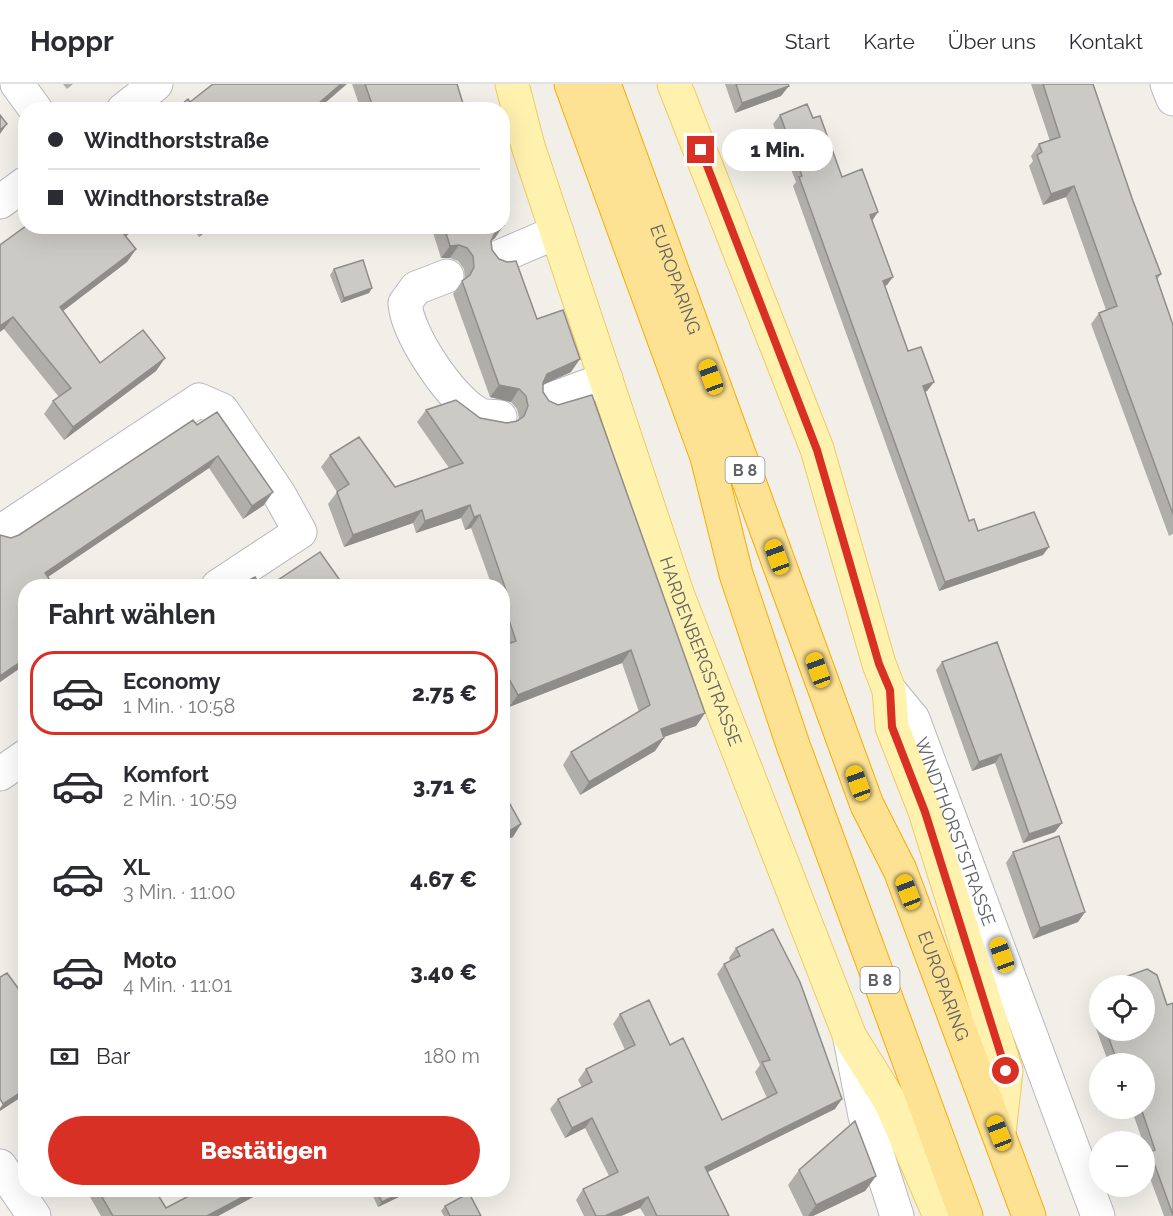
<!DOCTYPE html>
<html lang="de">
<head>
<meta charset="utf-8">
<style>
  body { margin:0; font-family:Raleway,sans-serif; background:#f7f7f7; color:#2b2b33; height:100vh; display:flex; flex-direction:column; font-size:22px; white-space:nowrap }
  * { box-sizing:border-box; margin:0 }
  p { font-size:20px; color:#7c7c81 }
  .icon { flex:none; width:33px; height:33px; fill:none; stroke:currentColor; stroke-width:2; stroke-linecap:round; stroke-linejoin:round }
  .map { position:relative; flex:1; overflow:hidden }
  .drawer { position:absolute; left:18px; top:495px; width:492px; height:618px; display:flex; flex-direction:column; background:#fff; border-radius:24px; box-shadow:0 6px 24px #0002 }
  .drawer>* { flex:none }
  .banner { position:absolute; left:18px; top:18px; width:492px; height:132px; border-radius:24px; box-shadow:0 6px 24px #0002; display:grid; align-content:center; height:132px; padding:0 30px; background:#fff }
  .fabs { position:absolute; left:1089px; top:891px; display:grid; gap:12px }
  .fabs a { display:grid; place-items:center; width:66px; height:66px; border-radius:50%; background:#fff; box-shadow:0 6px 24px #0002; font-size:30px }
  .end { position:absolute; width:27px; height:27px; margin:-14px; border:8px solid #d93025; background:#fff; box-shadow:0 0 0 3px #fff }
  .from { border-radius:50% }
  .bubble { position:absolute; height:42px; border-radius:21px; background:#fff; box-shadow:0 6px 24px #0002; font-size:20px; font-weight:800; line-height:42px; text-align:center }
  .car { position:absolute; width:18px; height:36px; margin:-18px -9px; border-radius:8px; box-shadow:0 0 4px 2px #0007; background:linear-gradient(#f5c518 24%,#345 0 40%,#f5c518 0 76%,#345 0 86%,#f5c518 0) }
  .banner b { display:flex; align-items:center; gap:21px; height:57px; font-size:22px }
  .banner b+b { border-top:2px solid #e1e1e2 }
  .banner i { width:15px; height:15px; background:#2b2b33 }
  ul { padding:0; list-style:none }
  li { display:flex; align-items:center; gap:18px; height:84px; margin:0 12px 9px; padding:0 18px; border:3px solid transparent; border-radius:24px }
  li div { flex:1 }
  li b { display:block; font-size:22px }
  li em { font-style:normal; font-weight:800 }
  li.current { border-color:#d93025 }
  li>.icon { width:54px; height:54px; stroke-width:1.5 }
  h2 { padding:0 30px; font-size:27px; line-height:72px }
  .pay { display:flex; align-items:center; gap:15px; height:66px; padding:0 30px; font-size:22px }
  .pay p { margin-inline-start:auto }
  .action { display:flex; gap:12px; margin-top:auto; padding:12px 30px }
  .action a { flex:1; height:69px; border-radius:36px; background:#d93025; color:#fff; font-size:24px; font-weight:800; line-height:69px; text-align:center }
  header { display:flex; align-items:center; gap:36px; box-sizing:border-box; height:84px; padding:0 30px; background:#fff; border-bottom:2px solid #e1e1e2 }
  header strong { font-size:28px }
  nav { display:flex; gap:33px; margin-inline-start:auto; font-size:21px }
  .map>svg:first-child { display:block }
</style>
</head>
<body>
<header>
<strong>Hoppr</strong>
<nav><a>Start</a><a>Karte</a><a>Über uns</a><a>Kontakt</a></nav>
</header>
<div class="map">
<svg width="1173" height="1132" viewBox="0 0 1173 1132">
  <rect width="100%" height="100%" fill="#f1efe8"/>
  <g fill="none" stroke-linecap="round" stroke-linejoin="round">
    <defs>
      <g id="minor">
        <path d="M17,0L36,26"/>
        <path d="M1167,0L1173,15"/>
        <path d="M123,26L156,0"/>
        <path d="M0,118L26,99"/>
        <path d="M501,172L557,148"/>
        <path d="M447,192L416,204L405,219C407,250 450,314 477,329C483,333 493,332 500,333"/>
        <path d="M552,315L606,295"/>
        <path d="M0,448L199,316L222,326L279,410L300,448L218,502"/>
        <path id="s1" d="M889,606L913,635L1098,1132"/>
        <path d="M0,690L26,672"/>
        <path d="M850,955L865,1032L897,1132"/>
        <path d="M0,1082L34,1132"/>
      </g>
      <g id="major">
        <path id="s2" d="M512,0L528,62L678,512L850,953L891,1019L936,1123L945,1132"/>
        <path d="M674,0L817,365L879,580L889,606L892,643L925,727L1006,987L999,1049"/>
      </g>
      <g id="highway">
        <path d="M571,0L707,373L736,490L793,661L966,1132"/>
        <path id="s3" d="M604,0L867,721L900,786L1029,1132"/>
      </g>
    </defs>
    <use href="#minor" stroke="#b5b8bc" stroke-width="35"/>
    <use href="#major" stroke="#f2c960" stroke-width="35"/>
    <use href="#highway" stroke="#f9ab00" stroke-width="35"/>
    <use href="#minor" stroke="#fff" stroke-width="33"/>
    <use href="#major" stroke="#fff2af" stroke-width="33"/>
    <use href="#highway" stroke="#fde293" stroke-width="33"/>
  </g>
  <path fill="#afaea9" d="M63,0H73L67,5Z
    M352,0H457L465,26H361Z
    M725,0H788L781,12L735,29Z
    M1031,0H1093L1133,117L1161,190L1157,196L1173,241V450L1169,452L1091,240L1099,229L1106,226L1066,113L1043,121L1029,82L1033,77L1031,72L1039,60L1050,57Z
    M780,31L813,34L842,93L872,137L887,201L885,202L908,267L934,298L927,307L925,308L969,437L978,447L1043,471L939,507L793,102L796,98L773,40Z
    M191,142H213L199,153Z
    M401,142H420L403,148Z
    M431,142H502L495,154L491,157L492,166L571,288L543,301V308L705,629L696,642L664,653L655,667L580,711L563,681L571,668L639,628L622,579L509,623L502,611V562H504L502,556V502H492L471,444L465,446L461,434L416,449L413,439L344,463L328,420L337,408L321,383L330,371L395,403L449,384L417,338L426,326L507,339L517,337L519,334L517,325L511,318L490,313L453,210L462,197L465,195L464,185L458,177L450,174H441Z
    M126,152L136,165L127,178L63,227L100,279L165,274L156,287L64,356L44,330L53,317L59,313L4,245L0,161Z
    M334,185L372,204L369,209L341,219L330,191Z
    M197,341L264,421L243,435L209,384L48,493L26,580L0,598V451L11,454L19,451Z
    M942,578L1055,748L1023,759L995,679L972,687L936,586Z
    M1013,768L1085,828L1078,838L1033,855L1006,779Z
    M736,864L835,1025L707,1088L729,1132H645L640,1124L621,1132H584L576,1116L583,1105L609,1092L585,1044L565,1054L550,1025L558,1015L582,1003L578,996L586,985L625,966L613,940L620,930L670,961L722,1036L767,1014L755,988L760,981L717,890L724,880L730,877L729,874Z
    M1147,885L1173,1132H1164L1144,1078V1076L1148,1071L1144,1062V1058H1143L1131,1024H1144V980H1109L1091,931L1098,922H1100V946H1144V902H1103Z
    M1100,906V916L1097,910Z
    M799,1086L876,1092L865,1107L813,1132H803L788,1101Z
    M86,1106H155L166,1124L255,1112L218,1132H101Z
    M370,1106H407L403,1111L378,1123Z
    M445,1122L481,1132H444L441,1127Z"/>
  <path fill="#8f8d8a" d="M341,0H347L317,26H311Z
    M789,2L781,12L735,29L742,19Z
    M7,40L0,50V46Z
    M1074,102L1066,113L1043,121L1051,110Z
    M878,128L872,137L870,131Z
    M504,141L495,154L486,161L495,149Z
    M132,142H139L115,161L123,149Z
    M207,142H213L199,153Z
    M407,142H420L403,148Z
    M459,161L450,174H441L450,162Z
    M136,165L127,178L51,236L60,223Z
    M893,193L887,201L877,205L883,197Z
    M372,204L369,209L341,219L344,214Z
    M13,233L4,245L0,248V242Z
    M165,274L156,287L64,356L73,343Z
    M580,275L571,288L538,303L547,290Z
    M934,298L927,307L917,311L923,302Z
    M499,301L519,305L511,318L490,313Z
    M218,372L209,384L36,501L45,489Z
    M273,408L264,421L243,435L252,422Z
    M470,421L461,434L416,449L425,437Z
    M422,426L413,439L344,463L353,451Z
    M480,431L471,444L465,446L474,433Z
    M1049,463L1043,471L939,507L945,498Z
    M631,566L622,579L509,623L518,611Z
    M26,574V580L0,598V592Z
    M508,593L502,601V596Z
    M705,629L696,642L652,657L661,645Z
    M664,654L655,667L580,711L589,698Z
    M1001,670L995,679L972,687L979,678Z
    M1062,739L1055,748L1023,759L1029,750Z
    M521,740L513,753L502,758V751Z
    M1085,828L1078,838L1033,855L1040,844Z
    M26,1005V1010L0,1027V1024L3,1020Z
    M842,1015L835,1025L698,1093L705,1083Z
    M592,1034L585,1044L565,1054L572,1044Z
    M876,1092L865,1107L813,1132H808L816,1121Z
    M256,1106H260L255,1112L218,1132H207Z
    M407,1106L403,1111L378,1123L382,1118Z
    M648,1113L640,1124L621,1132H605Z"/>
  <path fill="#cccac5" stroke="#8f8d8a" stroke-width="1.5" d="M213,0H341L311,26H175L188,15L190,18Z
    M365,0H457L465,26H374Z
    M736,0H788L789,2L742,19Z
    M1043,0H1093L1133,117L1161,190L1156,192L1173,241V430L1099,229L1117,222L1074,102L1051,110L1037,71L1042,68L1039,60L1060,53Z
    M807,20L813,34L820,32L842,93L862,85L878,128L870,131L893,193L883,197L908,267L921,263L934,298L923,302L969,437L974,435L978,447L1034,428L1049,463L945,498L799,93L802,92L780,31Z
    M0,31L7,40L0,46Z
    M502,137L504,141L495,149L491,157L492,166L499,175L507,178L516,177L537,235L563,226L580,275L547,290L543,299V308L549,317L558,321L592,311L705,629L661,645L664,654L589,698L571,668L650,621L631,566L518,611L508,593L502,596V562L516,557L502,515L508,512L480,431L474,433L470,421L425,437L422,426L353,451L337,408L349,400L330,371L359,353L395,403L463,379L426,326L456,316L480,334L507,339L517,337L524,332L528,322L526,312L519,305L499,301L462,197L470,191L474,183L473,172L467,164L459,161L450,162L444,142H502Z
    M26,142H132L123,149L136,165L60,223L100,279L143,246L165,274L73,343L53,317L71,304L13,233L0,242V161Z
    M363,176L372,204L344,214L334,185Z
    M217,328L273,408L252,422L218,372L45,489L54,502H26V574L0,592V451L11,454L19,451L193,336L197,341Z
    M320,468L344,502H269Z
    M255,493L261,502H238Z
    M997,558L1062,739L1029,750L1001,670L979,678L942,578Z
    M505,711L521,740L502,751V712Z
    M1059,752L1085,828L1040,844L1013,768Z
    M773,845L800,898L842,1015L705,1083L729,1132H657L648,1113L605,1132H596L583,1105L618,1088L592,1034L572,1044L558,1015L592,998L586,985L635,961L620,930L649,916L670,961L683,954L722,1036L777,1009L762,978L770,976L724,880L740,872L736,864Z
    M1147,885L1157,891L1167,921L1173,919V1131L1150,1068L1155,1066L1141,1024H1144V980H1118L1106,946H1144V902H1104L1103,901Z
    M7,889L26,915V1005L3,1020L0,1015V893Z
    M855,1037L876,1092L816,1121L799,1086Z
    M98,1106H155L166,1124L200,1106H256L207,1132H113Z
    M376,1106H407L382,1118Z
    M469,1109L481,1132H450L445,1122Z"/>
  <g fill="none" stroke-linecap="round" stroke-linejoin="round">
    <path stroke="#d93025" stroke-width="8" d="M701,66L817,366L879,580L890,606L892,643L925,728L1006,987"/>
  </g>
  <g text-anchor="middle" stroke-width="5" stroke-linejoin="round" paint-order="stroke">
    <g fill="#fff" stroke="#8f9295" stroke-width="1.5">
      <rect x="725.5" y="373" width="39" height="26" rx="4.5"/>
      <rect x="860.5" y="883" width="39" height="26" rx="4.5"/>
    </g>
    <g font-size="16" font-weight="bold" fill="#5f6368">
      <text x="745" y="392">B 8</text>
      <text x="880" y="902">B 8</text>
    </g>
    <g font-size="18" fill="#5f6368" stroke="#fff">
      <text dy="6" stroke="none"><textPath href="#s3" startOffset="208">EUROPARING</textPath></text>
      <text dy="6" stroke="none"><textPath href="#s2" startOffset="598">HARDENBERGSTRASSE</textPath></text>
      <text dy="6" stroke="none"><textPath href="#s1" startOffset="158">WINDTHORSTSTRASSE</textPath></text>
      <text dy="6" stroke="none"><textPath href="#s3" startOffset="964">EUROPARING</textPath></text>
    </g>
  </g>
</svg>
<div class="fabs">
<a><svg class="icon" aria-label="locate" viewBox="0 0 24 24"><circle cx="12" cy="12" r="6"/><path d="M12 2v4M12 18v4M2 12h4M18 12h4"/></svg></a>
<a>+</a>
<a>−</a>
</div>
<i class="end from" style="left:1006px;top:987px"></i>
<i class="end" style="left:701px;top:66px"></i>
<div class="bubble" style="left:722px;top:45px;width:111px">1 Min.</div>
<i class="car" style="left:711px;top:293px;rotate:340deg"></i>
<i class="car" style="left:777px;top:473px;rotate:340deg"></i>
<i class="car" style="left:818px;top:586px;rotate:340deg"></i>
<i class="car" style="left:858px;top:699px;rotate:340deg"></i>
<i class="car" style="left:908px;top:808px;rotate:339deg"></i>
<i class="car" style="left:1002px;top:871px;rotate:340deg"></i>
<i class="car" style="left:999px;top:1049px;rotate:339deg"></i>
<div class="banner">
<b><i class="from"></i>Windthorststraße</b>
<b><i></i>Windthorststraße</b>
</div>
<section class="drawer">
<h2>Fahrt wählen</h2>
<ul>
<li class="current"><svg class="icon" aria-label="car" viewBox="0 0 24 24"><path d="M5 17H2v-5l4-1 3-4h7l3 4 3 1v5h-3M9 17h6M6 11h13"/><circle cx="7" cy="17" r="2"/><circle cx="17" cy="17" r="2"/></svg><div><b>Economy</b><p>1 Min. · 10:58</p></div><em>2.75 €</em></li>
<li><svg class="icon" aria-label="car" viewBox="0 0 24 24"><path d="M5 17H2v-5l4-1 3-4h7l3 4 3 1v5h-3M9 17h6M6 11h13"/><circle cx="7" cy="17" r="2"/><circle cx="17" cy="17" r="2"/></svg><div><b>Komfort</b><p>2 Min. · 10:59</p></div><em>3.71 €</em></li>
<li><svg class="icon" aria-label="car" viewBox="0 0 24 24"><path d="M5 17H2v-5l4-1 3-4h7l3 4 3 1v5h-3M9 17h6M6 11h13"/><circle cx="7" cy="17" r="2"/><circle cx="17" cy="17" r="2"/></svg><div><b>XL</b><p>3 Min. · 11:00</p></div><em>4.67 €</em></li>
<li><svg class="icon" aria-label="car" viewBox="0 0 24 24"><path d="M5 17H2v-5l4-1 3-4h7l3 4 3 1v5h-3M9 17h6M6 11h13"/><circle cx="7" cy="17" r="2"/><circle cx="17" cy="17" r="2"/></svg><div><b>Moto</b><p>4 Min. · 11:01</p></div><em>3.40 €</em></li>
</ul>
<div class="pay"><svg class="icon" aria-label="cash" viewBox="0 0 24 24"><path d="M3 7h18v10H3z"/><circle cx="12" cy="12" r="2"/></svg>Bar<p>180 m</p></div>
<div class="action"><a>Bestätigen</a></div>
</section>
</div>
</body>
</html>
